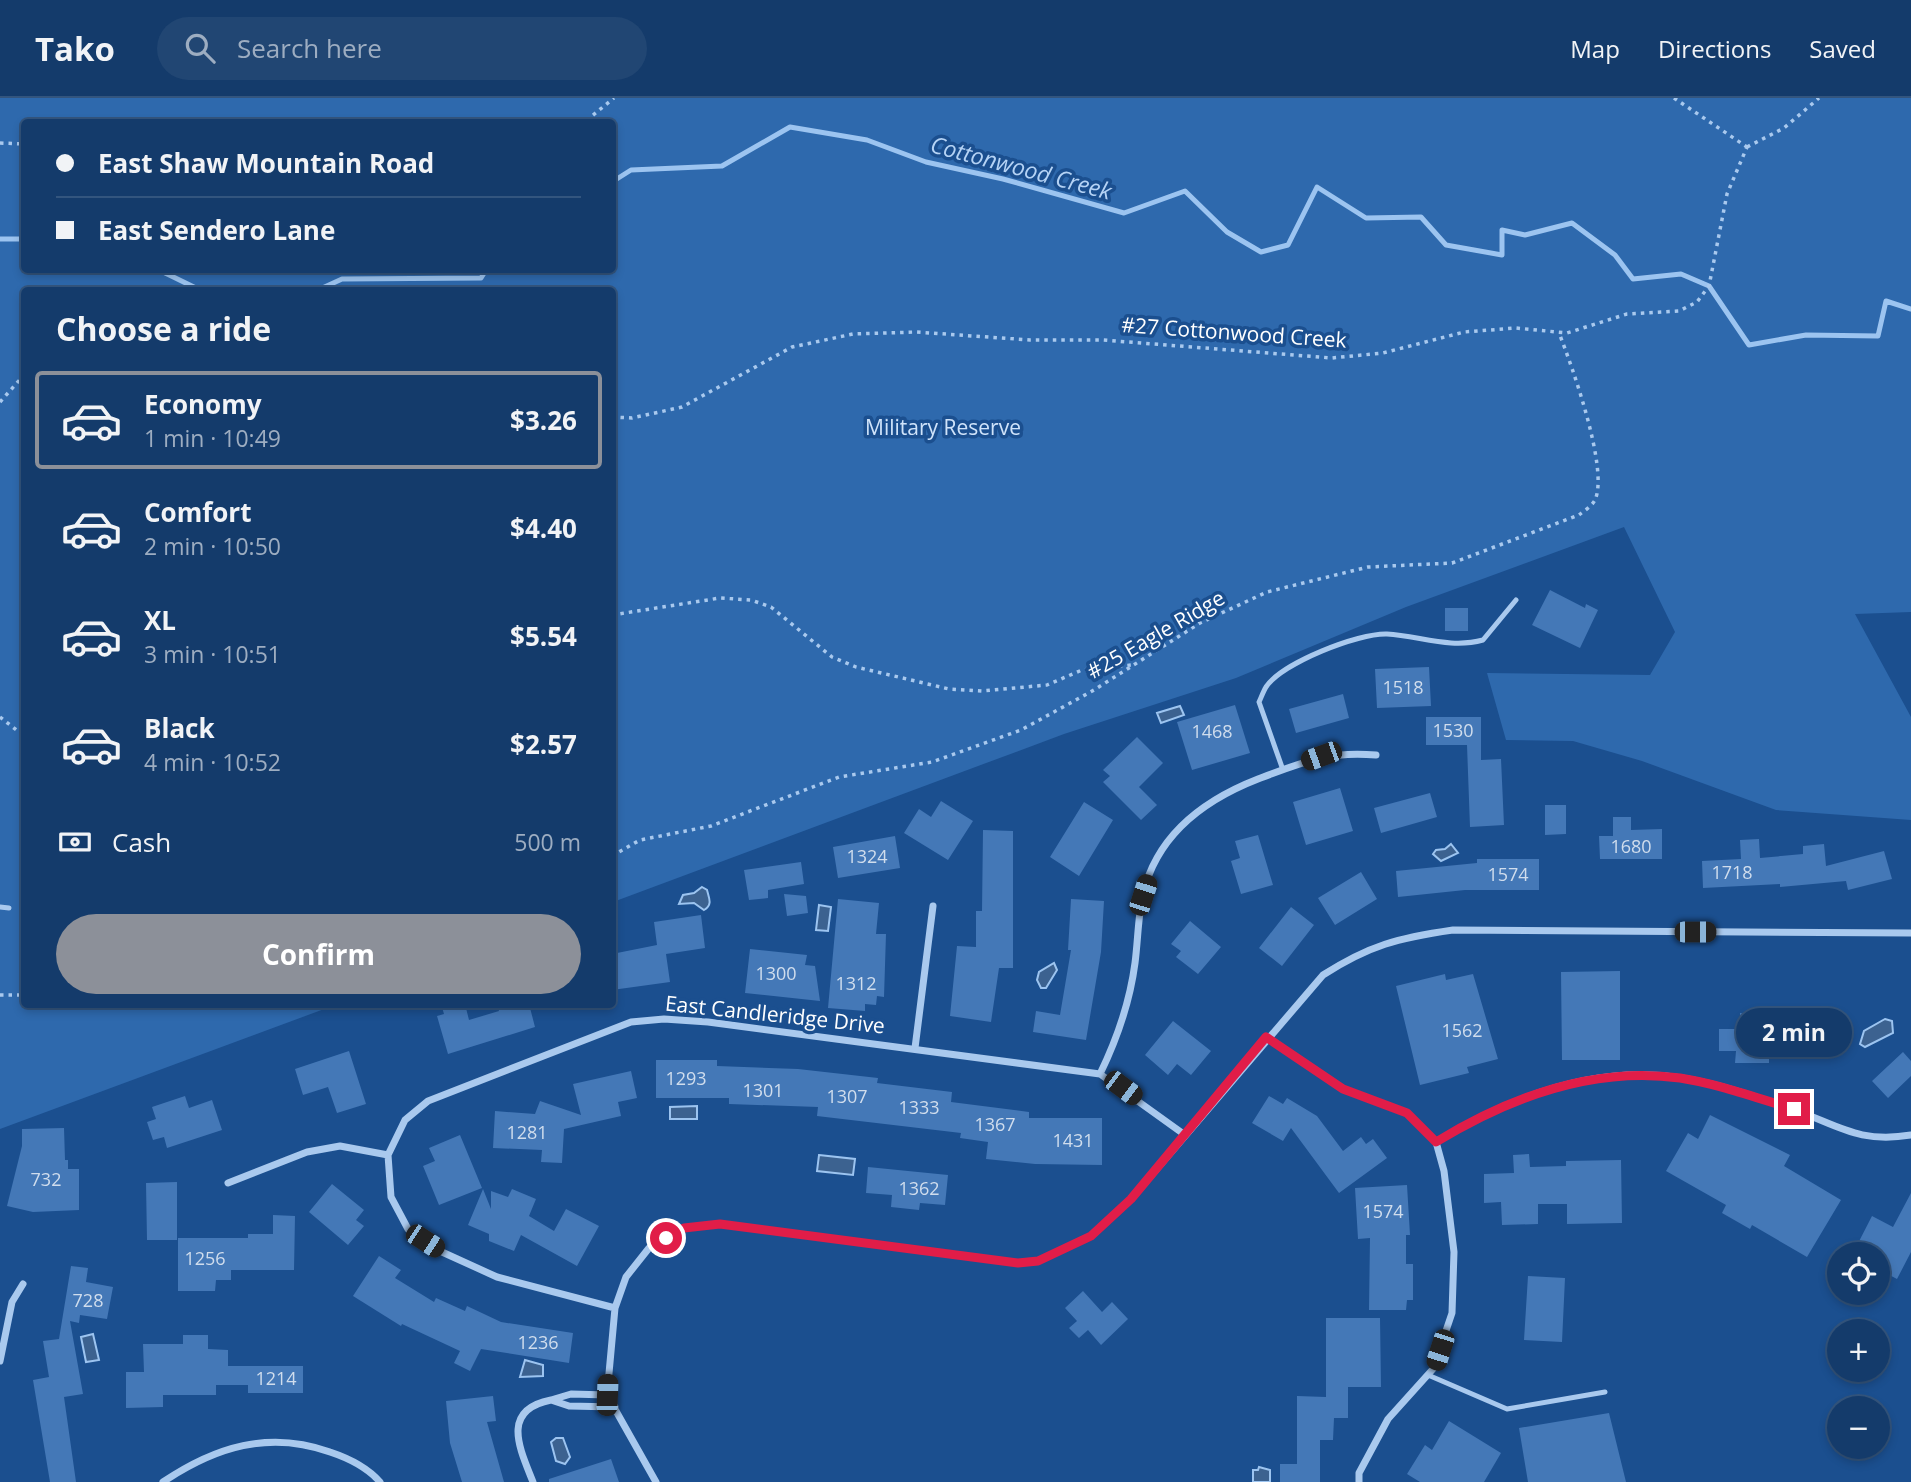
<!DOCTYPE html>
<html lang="en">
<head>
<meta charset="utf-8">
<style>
  body { margin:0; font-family:"Open Sans",sans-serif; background:#214673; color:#f1f3f6; height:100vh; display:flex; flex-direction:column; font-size:26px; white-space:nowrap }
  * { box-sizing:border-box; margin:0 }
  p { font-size:23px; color:#9dadc1 }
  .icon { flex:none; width:38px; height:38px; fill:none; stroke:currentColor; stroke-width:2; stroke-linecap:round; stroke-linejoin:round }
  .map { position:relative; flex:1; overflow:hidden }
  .side { position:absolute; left:21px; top:189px; width:595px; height:721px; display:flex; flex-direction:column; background:#143b6b; border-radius:7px; box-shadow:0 4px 10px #0003,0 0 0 2px #33557e }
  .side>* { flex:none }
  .top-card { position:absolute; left:21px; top:21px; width:595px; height:154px; border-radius:7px; box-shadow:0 4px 10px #0003,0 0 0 2px #33557e; display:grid; align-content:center; height:154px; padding:0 35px; background:#143b6b }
  .buttons { position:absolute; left:1827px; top:1144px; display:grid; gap:14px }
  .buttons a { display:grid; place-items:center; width:63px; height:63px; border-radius:50%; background:#143b6b; box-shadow:0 4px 10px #0003,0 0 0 2px #33557e; font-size:35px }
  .end { position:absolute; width:32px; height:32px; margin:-16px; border:9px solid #e11d48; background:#fff; box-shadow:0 0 0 4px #fff }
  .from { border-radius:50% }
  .bubble { position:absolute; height:49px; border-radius:24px; background:#143b6b; box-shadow:0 4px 10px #0003,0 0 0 2px #33557e; font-size:23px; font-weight:700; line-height:49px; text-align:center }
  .car { position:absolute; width:21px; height:42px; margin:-21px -10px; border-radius:9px; box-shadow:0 0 5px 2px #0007; background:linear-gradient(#222 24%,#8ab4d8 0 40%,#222 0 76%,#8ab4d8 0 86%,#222 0) }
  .top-card b { display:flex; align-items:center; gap:24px; height:66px; font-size:26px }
  .top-card b+b { border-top:2px solid #33557e }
  .top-card i { width:18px; height:18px; background:#f1f3f6 }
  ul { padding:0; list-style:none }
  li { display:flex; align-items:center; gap:21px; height:98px; margin:0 14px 10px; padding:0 21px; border:4px solid transparent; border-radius:7px }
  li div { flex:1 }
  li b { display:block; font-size:26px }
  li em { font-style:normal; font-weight:700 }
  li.selected { border-color:#8c9099 }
  li>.icon { width:63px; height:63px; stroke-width:1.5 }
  h2 { padding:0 35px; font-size:32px; line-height:84px }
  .pay { display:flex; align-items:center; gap:18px; height:77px; padding:0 35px; font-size:26px }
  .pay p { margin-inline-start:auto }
  .button { display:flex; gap:14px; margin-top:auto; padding:14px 35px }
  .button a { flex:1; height:80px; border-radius:42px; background:#8c9099; color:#fff; font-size:28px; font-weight:700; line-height:80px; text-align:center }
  header { display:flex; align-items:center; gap:42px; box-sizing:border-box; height:98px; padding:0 35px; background:#143b6b; border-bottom:2px solid #33557e }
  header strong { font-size:33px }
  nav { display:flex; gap:38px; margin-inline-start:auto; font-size:24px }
  .search { width:490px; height:63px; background:#214673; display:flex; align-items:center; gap:18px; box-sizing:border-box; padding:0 24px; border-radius:38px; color:#9dadc1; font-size:26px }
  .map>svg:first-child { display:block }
</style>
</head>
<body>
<header>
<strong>Tako</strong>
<div class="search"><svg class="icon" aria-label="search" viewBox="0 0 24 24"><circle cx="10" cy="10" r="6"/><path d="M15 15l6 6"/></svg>Search here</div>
<nav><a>Map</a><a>Directions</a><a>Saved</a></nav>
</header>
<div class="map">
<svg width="1911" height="1384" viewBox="0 0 1911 1384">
  <rect width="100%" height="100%" fill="#1b4f8f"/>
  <path fill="#2e69ad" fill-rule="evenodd" d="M0,0H1911V514L1855,516L1911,619V722L1776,712L1642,663L1573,643L1506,642L1487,575L1650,577L1675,534L1624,429L1406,509L1236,580L1064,636L613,804L612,192H24V906L335,907L0,1031ZM24,24H612V172H24Z"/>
  <path fill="#3c6290" stroke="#9cc4f0" stroke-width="2" d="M1180,608L1184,617L1161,625L1157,615Z
    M1451,746L1458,755L1441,763L1433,756L1436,752L1445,751Z
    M702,789L707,792C709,800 713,807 704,812L694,805L679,806L683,797L694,795Z
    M819,807L831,809L828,833L816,832Z
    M1054,865L1057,872L1046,890H1041L1037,882L1039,874Z
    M1885,921L1892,923L1893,935L1865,949L1860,946L1864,933Z
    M697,1008V1021H670V1009Z
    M819,1057L855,1061L853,1077L817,1073Z
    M93,1236L99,1262L86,1264L81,1239Z
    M525,1262L543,1267V1278L520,1279Z
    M556,1340H563L570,1359L565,1366L556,1363L551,1344Z
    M1259,1369L1270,1372V1384H1253V1372H1258Z"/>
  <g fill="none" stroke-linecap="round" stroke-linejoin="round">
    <path stroke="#9cc4f0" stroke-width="5" d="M612,84L631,72L722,68L790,29L867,42L926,64L1003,81L1124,115L1185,93L1227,134L1261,154L1288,147L1317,89L1366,120L1421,119L1446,147L1502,157V132L1525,137L1572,125L1615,157L1633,181L1681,176L1709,188L1749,247L1806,237L1878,238L1886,203L1911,211
      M0,141H24
      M159,172L200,192
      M318,192L342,181L481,180L486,172"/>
  </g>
  <path fill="#4478b7" d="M1550,492L1585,510L1586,506L1598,512L1580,550L1532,527Z
    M1445,510H1468V533H1445Z
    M1429,569L1431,608L1377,610L1375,571Z
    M1343,596L1349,620L1296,635L1289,611Z
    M1235,607L1250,655L1192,672L1177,624Z
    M1426,619H1481V662L1501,661L1504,727L1470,729L1467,647H1426Z
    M1137,639L1163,665L1139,689L1157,707L1141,722L1103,684L1110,678L1103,672Z
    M1340,690L1353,733L1306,747L1293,704Z
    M1430,695L1437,719L1381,735L1374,710Z
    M941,703L973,723L948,762L904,735L919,711L931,719Z
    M1084,704L1113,722L1079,778L1050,759Z
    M1545,707H1566V736L1545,737Z
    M1613,719H1631V732L1662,731V761H1600L1599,738H1613Z
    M983,732L1013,733V870H999L991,924L950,918L957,848L976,849V813H982Z
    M1258,737L1273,787L1241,796L1231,763L1240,760L1235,743Z
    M895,738L900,770L838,780L833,749Z
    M1759,741L1760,760L1803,756V748L1824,746L1826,768L1884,753L1892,781L1848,792L1846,783L1780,789V786L1703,790L1702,763L1741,761L1740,742Z
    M1477,761H1539V792H1465L1398,799L1396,773L1477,765Z
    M801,764L804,786L768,792V800L749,802L744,772Z
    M1361,774L1377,801L1335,827L1318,800Z
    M784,796L806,798L808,815L787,818Z
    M838,801L879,805L876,836H886L884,899L877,898L876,907L865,906V913L828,910Z
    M1071,801L1104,803L1101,854L1086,942L1033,934L1036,913L1060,917L1071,852H1068Z
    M1291,809L1314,827L1282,868L1259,850Z
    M701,817L705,850L666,856L670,884L612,892V856L657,847L654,824Z
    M1190,823L1221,849L1198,876L1176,859L1181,853L1171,846Z
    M750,851L807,857L805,867L815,868L820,903L745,895Z
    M1620,873V962H1562L1561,874Z
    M1445,876L1446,882L1473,876L1498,961L1467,969L1469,975L1420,987L1396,888Z
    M441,906H465L469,922L499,913L497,906H529L535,929L448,956L437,918L444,916Z
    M1740,915H1762V931H1769V965H1735L1736,953H1719V931H1740Z
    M1173,923L1211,953L1191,977L1177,966L1168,977L1145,957Z
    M349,953L366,1006L337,1015L328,989L303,997L295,971Z
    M1903,954L1911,963V978L1888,1000L1872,983Z
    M656,962H717V968L798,971L878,980L877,985L952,994L951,1004L1029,1014V1020H1102V1067L1035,1066L986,1061L988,1044L960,1040L961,1035L817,1018L818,1009L729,1006V1000H656Z
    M631,973L637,1000L618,1004L621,1018L564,1031L562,1065L541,1064L542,1052L493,1050L495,1013L535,1016L540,1003L581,1017L573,986Z
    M185,998L189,1010L212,1002L222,1032L167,1050L164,1039L153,1042L147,1024L156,1021L152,1009Z
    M1269,998L1283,1006L1287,1000L1317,1018L1343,1053L1361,1039L1366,1046L1373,1041L1387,1060L1339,1095L1291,1030L1283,1043L1252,1025Z
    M1710,1017L1790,1057L1784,1068L1841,1102L1807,1159L1752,1127L1750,1131L1722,1115L1726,1107L1666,1073L1688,1035L1698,1041Z
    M64,1030L65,1062H68V1071H79V1112L33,1114L7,1108L22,1048V1031Z
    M460,1037L482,1090L439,1107L423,1068L435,1063L429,1050Z
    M1529,1056L1530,1069L1566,1068V1063L1621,1062L1622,1125L1567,1126V1106H1538V1126L1502,1127L1501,1104L1484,1105V1076L1514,1075L1513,1057Z
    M868,1069L948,1077L945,1107L920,1105L919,1112L891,1109L892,1097L866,1095Z
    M177,1084V1142H147L146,1085Z
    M332,1086L364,1112L356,1122L364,1128L348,1147L309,1114Z
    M1407,1087L1410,1137H1406V1166H1413V1202H1407L1406,1212H1369L1370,1140L1358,1141L1355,1090Z
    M483,1091L491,1111V1093L508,1099L512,1091L536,1101L529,1118L554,1133L566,1111L599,1128L577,1168L521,1137L514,1153L489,1143V1136L468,1127Z
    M1911,1095V1154L1897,1181L1878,1171V1157H1852L1872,1118L1893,1129Z
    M273,1117L295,1118L294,1172H231V1182H216L215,1193H178V1140H248V1136H273Z
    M379,1158L401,1172L395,1180L434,1204L436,1200L465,1213L467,1208L501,1224L573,1235L569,1265L481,1251L470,1273L454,1265L460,1253L402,1226L401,1228L353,1198Z
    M71,1168L88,1170L86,1184L113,1189L107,1221L80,1217L79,1225L70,1223L83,1296L64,1299L76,1384H50L33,1282L49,1279L43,1243L59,1241Z
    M1528,1178L1565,1180L1562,1244L1524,1242Z
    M1083,1193L1102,1214L1112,1204L1128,1221L1101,1247L1088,1232L1079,1240L1069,1230L1077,1223L1065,1210Z
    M1326,1220H1380L1381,1289H1348V1320H1334L1333,1342H1320V1384H1280V1366H1297V1298L1326,1299Z
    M183,1237H208V1251L228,1252V1268H303V1295H248V1287H216V1297H163V1309L126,1310V1274H144L143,1246H183Z
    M493,1298L496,1323L487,1324L504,1384H462L450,1345L446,1303Z
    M1609,1315L1626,1384H1528L1519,1330Z
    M1449,1323L1501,1355L1484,1384H1420L1407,1376L1425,1347L1432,1352Z
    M611,1361L619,1384H549V1381Z"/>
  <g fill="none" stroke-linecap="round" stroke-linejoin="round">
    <path stroke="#a9c9ee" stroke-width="3.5" stroke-dasharray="3.5 5" stroke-linecap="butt" d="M1674,0L1747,49
      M447,24H478
      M578,24L587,22L614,0
      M0,45L24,46
      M1747,49L1784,30L1819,0
      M0,304L24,277
      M612,319L632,320L682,309L792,249L853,236L916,234L1030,242H1103L1332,260L1383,255L1464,234L1516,230L1567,235L1627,216L1679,213L1697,204L1709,188L1727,96L1747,49
      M612,517L720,500L751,502L771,509L832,559L856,569L949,591L982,593L1047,587L1082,572L1131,567
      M0,619L24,638
      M612,758L640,742L711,728L839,679L932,664L1021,632L1094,592L1200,525L1267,494L1368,469L1452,465L1579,417C1584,413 1592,408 1595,402C1609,371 1572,268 1559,235
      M0,897H24"/>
    <path stroke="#a9c9ee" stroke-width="5" d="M1283,672L1259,604C1261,600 1263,594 1266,589C1282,565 1358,535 1387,536C1420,538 1450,551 1483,542L1516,502
      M0,809L9,810
      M1428,1277L1507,1311L1605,1294"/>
    <path stroke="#a9c9ee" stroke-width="7" d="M1266,939L1343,991L1407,1015L1436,1044L1444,1073L1454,1154L1452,1215L1433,1271L1388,1321L1359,1375V1384
      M915,950L933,808
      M1100,976C1117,941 1130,903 1135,865C1138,842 1138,818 1143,796C1157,737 1204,702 1258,681C1304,664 1326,653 1376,657
      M1436,1044C1508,1000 1595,966 1682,980C1719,986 1754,998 1789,1010C1837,1026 1857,1046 1911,1037
      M228,1085L307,1054L340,1048L388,1057
      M615,1210L497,1179L442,1154L408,1131L391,1099L388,1057L405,1022L428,1003L631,924L664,921L708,924L1100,976L1185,1037
      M0,1263L12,1204L23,1186
      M607,1297L571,1296L551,1302L569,1308L615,1309
      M163,1384C215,1349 269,1332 330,1354C348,1360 367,1369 380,1384
      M533,1384C520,1351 500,1312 551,1302
      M656,1384L607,1297L615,1210L626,1179L649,1150L684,1130L720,1126L1018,1165L1038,1163L1091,1138L1131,1101L1323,877C1370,847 1398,840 1453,832L1911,835"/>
  </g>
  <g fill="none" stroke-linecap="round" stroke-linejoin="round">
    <path stroke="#e11d48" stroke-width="9" d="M666,1140L684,1130L720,1126L1018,1165L1038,1163L1091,1138L1131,1101L1266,939L1343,991L1407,1015L1436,1044C1508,1000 1593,968 1680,980C1719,986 1756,1000 1794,1011"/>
  </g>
  <g text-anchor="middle" stroke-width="7" stroke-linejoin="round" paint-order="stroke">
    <g font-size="18" fill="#d0dded">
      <text x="1403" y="596">1518</text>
      <text x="1453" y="639">1530</text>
      <text x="1212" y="640">1468</text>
      <text x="1631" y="755">1680</text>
      <text x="867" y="765">1324</text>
      <text x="1732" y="781">1718</text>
      <text x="1508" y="783">1574</text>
      <text x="776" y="882">1300</text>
      <text x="856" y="892">1312</text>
      <text x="1462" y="939">1562</text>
      <text x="686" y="987">1293</text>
      <text x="763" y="999">1301</text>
      <text x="847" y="1005">1307</text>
      <text x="919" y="1016">1333</text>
      <text x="995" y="1033">1367</text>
      <text x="527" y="1041">1281</text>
      <text x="1073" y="1049">1431</text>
      <text x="46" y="1088">732</text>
      <text x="919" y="1097">1362</text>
      <text x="1383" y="1120">1574</text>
      <text x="205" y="1167">1256</text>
      <text x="88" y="1209">728</text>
      <text x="538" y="1251">1236</text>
      <text x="276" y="1287">1214</text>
    </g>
    <g font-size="21" fill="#fff" stroke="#1b4f8f">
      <text transform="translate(1234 235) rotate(4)" y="7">#27 Cottonwood Creek</text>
      <text transform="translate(1156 537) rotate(-30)" y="7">#25 Eagle Ridge</text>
      <text transform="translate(775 917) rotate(6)" y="7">East Candleridge Drive</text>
    </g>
    <g font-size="21" fill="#cfe3fa" stroke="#1b4f8f">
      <text x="943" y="337">Military Reserve</text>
    </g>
    <g font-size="23" font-style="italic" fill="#b5d3f5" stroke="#1b4f8f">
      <text transform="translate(1021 70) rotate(15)" y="8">Cottonwood Creek</text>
    </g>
  </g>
</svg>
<div class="buttons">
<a><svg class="icon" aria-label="locate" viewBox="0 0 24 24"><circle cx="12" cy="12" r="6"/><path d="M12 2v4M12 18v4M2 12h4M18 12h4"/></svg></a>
<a>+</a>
<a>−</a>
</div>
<i class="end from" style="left:666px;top:1140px"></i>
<i class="end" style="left:1794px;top:1011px"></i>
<div class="bubble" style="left:1736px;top:910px;width:116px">2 min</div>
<i class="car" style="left:1321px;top:658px;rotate:250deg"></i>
<i class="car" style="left:1143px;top:797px;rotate:18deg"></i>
<i class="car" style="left:1695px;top:834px;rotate:90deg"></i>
<i class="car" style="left:1123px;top:990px;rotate:127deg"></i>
<i class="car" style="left:425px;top:1143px;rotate:123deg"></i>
<i class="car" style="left:1440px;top:1252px;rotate:198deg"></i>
<i class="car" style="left:607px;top:1297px;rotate:2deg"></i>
<div class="top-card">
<b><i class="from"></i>East Shaw Mountain Road</b>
<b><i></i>East Sendero Lane</b>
</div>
<section class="side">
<h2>Choose a ride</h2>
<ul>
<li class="selected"><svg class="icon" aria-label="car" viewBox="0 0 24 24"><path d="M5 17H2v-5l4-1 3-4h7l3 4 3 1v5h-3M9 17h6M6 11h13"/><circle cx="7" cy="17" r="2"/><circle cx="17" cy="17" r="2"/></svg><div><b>Economy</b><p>1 min · 10:49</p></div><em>$3.26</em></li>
<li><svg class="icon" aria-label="car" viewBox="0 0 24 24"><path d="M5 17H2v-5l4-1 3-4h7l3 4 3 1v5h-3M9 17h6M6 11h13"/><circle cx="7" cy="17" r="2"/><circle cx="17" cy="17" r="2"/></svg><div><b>Comfort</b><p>2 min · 10:50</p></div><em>$4.40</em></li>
<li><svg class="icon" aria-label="car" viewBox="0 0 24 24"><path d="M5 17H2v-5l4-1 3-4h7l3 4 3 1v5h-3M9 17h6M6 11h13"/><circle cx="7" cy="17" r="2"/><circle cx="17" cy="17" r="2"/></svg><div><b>XL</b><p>3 min · 10:51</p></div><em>$5.54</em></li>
<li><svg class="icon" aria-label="car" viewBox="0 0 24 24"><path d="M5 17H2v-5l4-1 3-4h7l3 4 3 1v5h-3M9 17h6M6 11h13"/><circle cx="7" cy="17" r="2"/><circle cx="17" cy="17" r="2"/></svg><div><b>Black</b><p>4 min · 10:52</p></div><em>$2.57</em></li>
</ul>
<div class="pay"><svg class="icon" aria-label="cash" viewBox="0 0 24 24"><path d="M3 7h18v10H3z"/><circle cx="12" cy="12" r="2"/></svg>Cash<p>500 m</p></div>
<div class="button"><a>Confirm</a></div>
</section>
</div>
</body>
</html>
